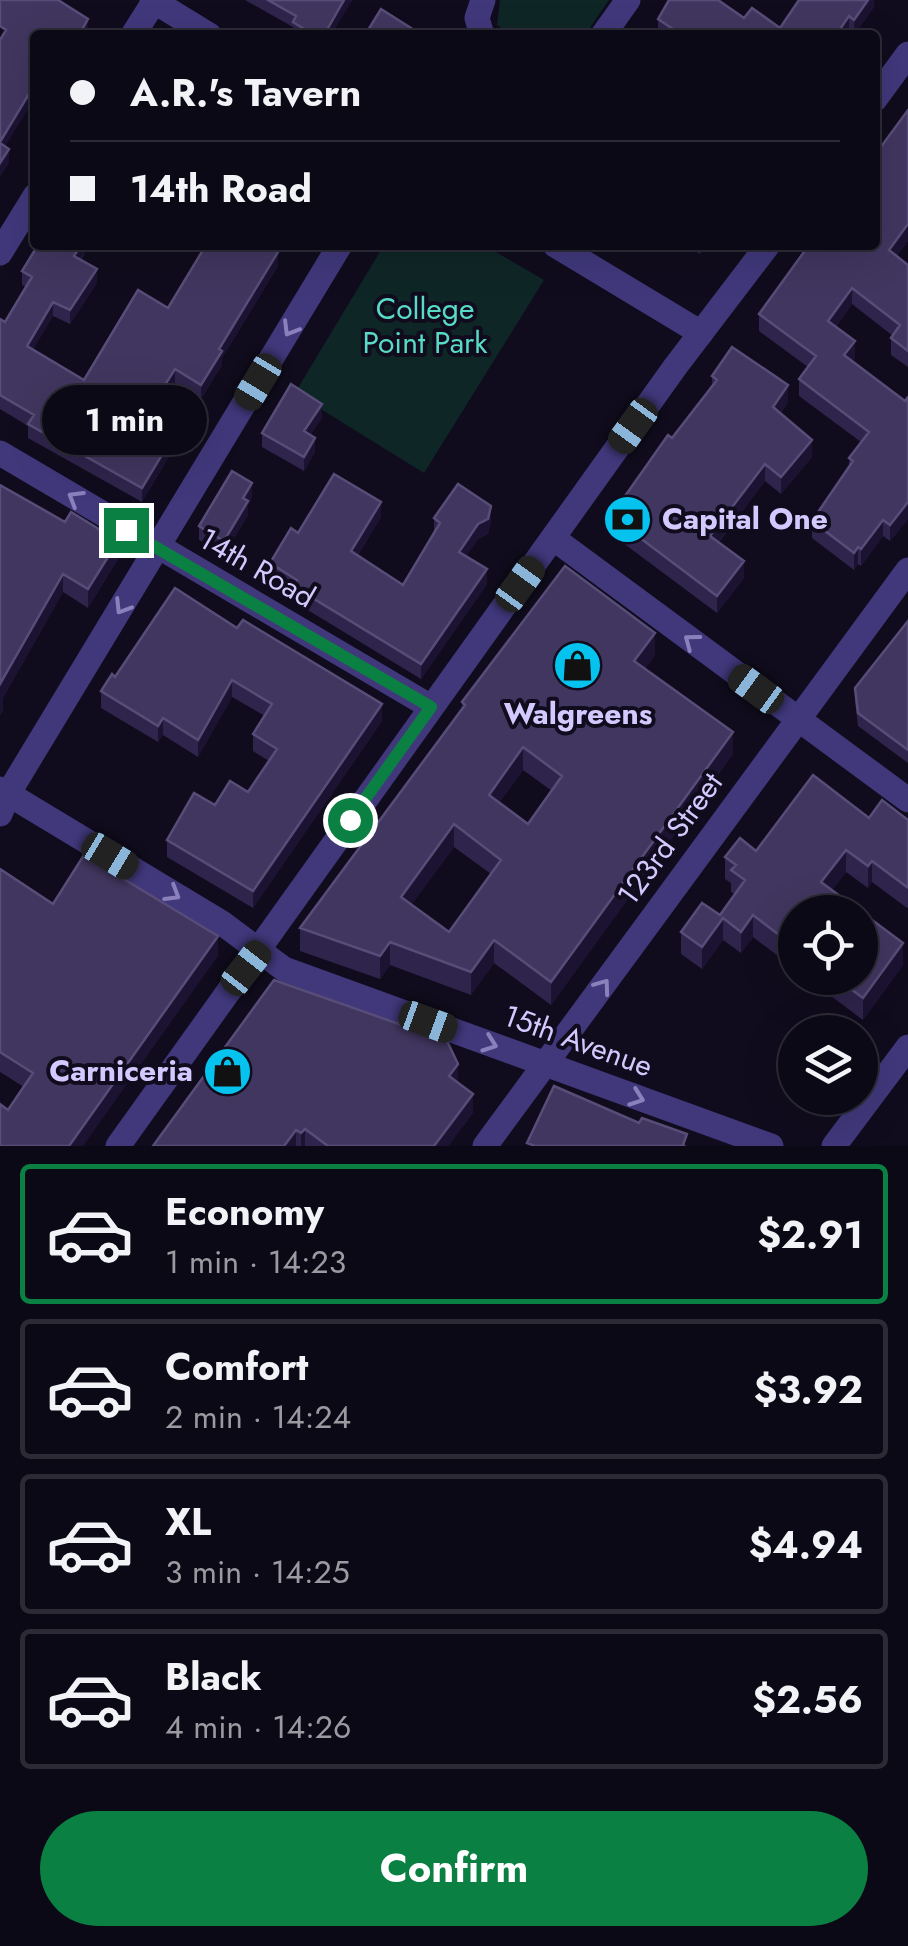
<!DOCTYPE html>
<html lang="en">
<head>
<meta charset="utf-8">
<style>
  body { margin:0; font-family:Jost,sans-serif; background:#1a1723; color:#f1f3f6; height:100vh; display:flex; flex-direction:column; font-size:38px; white-space:nowrap }
  * { box-sizing:border-box; margin:0 }
  p { font-size:32px; color:#9a9aa1 }
  .icon { flex:none; width:55px; height:55px; fill:none; stroke:currentColor; stroke-width:2; stroke-linecap:round; stroke-linejoin:round }
  .map { position:relative; height:1146px; overflow:hidden }
  .side { display:flex; flex-direction:column; background:#0c0916; flex:1 }
  .side>* { flex:none }
  .guide { position:absolute; left:30px; top:30px; width:850px; height:220px; border-radius:10px; box-shadow:0 10px 40px #0002,0 0 0 2px #2c2a35; display:grid; align-content:center; height:220px; padding:0 40px; background:#0c0916 }
  .buttons { position:absolute; left:778px; top:895px; display:grid; gap:20px }
  .buttons a { display:grid; place-items:center; width:100px; height:100px; border-radius:50%; background:#0c0916; box-shadow:0 10px 40px #0002,0 0 0 2px #2c2a35; font-size:50px }
  .end { position:absolute; width:45px; height:45px; margin:-22px; border:12px solid #0b8043; background:#fff; box-shadow:0 0 0 5px #fff }
  .from { border-radius:50% }
  .bubble { position:absolute; height:70px; border-radius:35px; background:#0c0916; box-shadow:0 10px 40px #0002,0 0 0 2px #2c2a35; font-size:32px; font-weight:700; line-height:70px; text-align:center }
  .car { position:absolute; width:30px; height:60px; margin:-30px -15px; border-radius:12px; box-shadow:0 0 8px 2px #0007; background:linear-gradient(#222 24%,#8ab4d8 0 40%,#222 0 76%,#8ab4d8 0 86%,#222 0) }
  .guide b { display:flex; align-items:center; gap:35px; height:95px; font-size:38px }
  .guide b+b { border-top:2px solid #2c2a35 }
  .guide i { width:25px; height:25px; background:#f1f3f6 }
  ul { padding:18px 0 0; list-style:none }
  li { display:flex; align-items:center; gap:30px; height:140px; margin:0 20px 15px; padding:0 20px; border:5px solid #2c2a35; border-radius:10px }
  li div { flex:1 }
  li b { display:block; font-size:38px }
  li em { font-style:normal; font-weight:700 }
  li.on { border-color:#0b8043 }
  li>.icon { width:90px; height:90px; stroke-width:1.5 }
  .action { display:flex; gap:20px; margin-top:auto; padding:20px 40px }
  .action a { flex:1; height:115px; border-radius:60px; background:#0b8043; color:#fff; font-size:40px; font-weight:700; line-height:115px; text-align:center }
  .map>svg:first-child { display:block }
</style>
</head>
<body>
<div class="map">
<svg width="908" height="1146" viewBox="0 0 908 1146">
  <rect width="100%" height="100%" fill="#100c1d"/>
  <path fill="#0f2627" d="M500,0H609L585,35H512L497,25Z
    M384,245H484L544,280L424,473L295,393Z"/>
  <g fill="none" stroke-linecap="round" stroke-linejoin="round">
    <path stroke="#40387b" stroke-width="25" d="M152,0L209,35
      M133,35L155,0
      M482,35L477,18L483,0
      M603,35L628,0
      M555,245L701,333
      M0,253L35,196
      M0,453L431,707
      M0,814L8,794L340,245
      M485,1146L908,570
      M834,1146L908,1047"/>
    <path stroke="#40387b" stroke-width="25" d="M875,99L908,54
      M553,538L908,800
      M0,789L222,923L284,969L771,1146
      M118,1146L675,367L768,245"/>
  </g>
  <path fill="#2f244b" fill-rule="evenodd" d="M245,0H352L331,35H293V27Z
    M874,0V7L854,35L849,32L847,35L658,34V19L744,18L780,28Z
    M908,110V241L896,257L908,265V367L891,355V338L893,336L852,304L836,327L855,358L852,361L905,401L908,397V519L890,541L883,536L861,566L858,564L854,570L812,538V521L849,468V458L861,442L799,396V379L808,367L759,331V314L875,245V155Z
    M89,245L81,260L97,283L70,324L53,316L33,349L84,380L168,308L278,266L222,358V365L201,399L175,383L154,416L177,443L142,502L28,438V426L0,409V319L5,322L26,287L22,285V271Z
    M686,245H706L700,254Z
    M712,376L788,402L781,413L812,457L781,494L765,481L719,542L744,578L717,613L611,534V516L712,387Z
    M322,418L310,435L315,452L304,471L262,447V433Z
    M0,485L118,559L88,608L63,592L3,698V710L0,715Z
    M252,497L248,505V515L224,555L199,540V526Z
    M381,517L358,555L403,585L434,533V518L491,521L488,534L478,539L466,556L487,584L421,679L293,601V592L270,578V563L298,533Z
    M175,588L382,721L253,908L167,857V840L215,805L248,792L269,761L253,751V734L265,716L232,697L198,757L163,735L158,742L101,708V691L115,677Z
    M908,621V763L858,726L855,701V688Z
    M655,655L645,669L733,754L551,1005L494,963L471,995L390,965L380,979L300,951V928L462,710V702ZM523,770L552,791L528,824L499,803ZM454,847L491,874L449,932L411,905Z
    M869,818L908,820V907L907,908L872,882L868,888L846,872L832,890L903,965L863,1020L807,978H860L795,912V969L753,937L741,953L723,940L702,969L681,954V932L720,915L735,894L731,892V883L725,879V857L756,851Z
    M0,869L53,904L218,956L8,1110L24,1087L0,1072Z
    M458,1083L473,1113L448,1146H153Z"/>
  <path fill="#1b1331" d="M344,0H352L331,35H324Z
    M868,0H874V7L854,35V20Z
    M849,16V32L847,35H836Z
    M88,19V32L87,35H79Z
    M35,84V98L0,155V142Z
    M9,149V163L0,177V163Z
    M908,224V241L889,267V250Z
    M81,245H89L74,270V256Z
    M278,252V266L222,358V365L201,399V385L219,349Z
    M97,269V283L70,324V310Z
    M852,288V304L828,338V321Z
    M53,302V316L27,360V346Z
    M855,341V358L844,372V355Z
    M175,369V383L148,426V412Z
    M788,385V402L773,424V407Z
    M322,404V418L304,445V431Z
    M177,430V443L142,502V488Z
    M315,438V452L304,471V457Z
    M812,440V457L781,494V477Z
    M765,464V481L710,553V536Z
    M252,483V497L248,505V515L224,555V541L243,498Z
    M381,502V517L351,566V551Z
    M908,502V519L890,541V525Z
    M491,506V521L488,534L478,539L459,567V552Z
    M883,520V536L861,566V549Z
    M118,541V559L88,608V589Z
    M858,547V564L854,570V553Z
    M744,561V578L717,613V596Z
    M487,569V584L421,679V664Z
    M63,574V592L3,698V710L0,715V684Z
    M655,633V655L634,684V661Z
    M232,680V697L198,757V740Z
    M382,704V721L253,908V891Z
    M163,718V735L158,742V726Z
    M733,732V754L551,1005V982Z
    M523,747V770L489,817V795Z
    M454,824V847L401,919V897Z
    M846,850V872L821,904V882Z
    M872,861V882L868,888V866Z
    M753,915V937L741,953V932Z
    M723,918V940L702,969V947Z
    M218,936V956L83,1146H69Z
    M494,940V963L471,995V972Z
    M390,942V965L380,979V956Z
    M903,943V965L863,1020V998Z
    M458,1064V1083L449,1076Z
    M473,1094V1113L448,1146H434Z
    M305,1129V1146H301V1133Z
    M296,1130V1146H284Z"/>
  <path fill="#41365f" stroke="#584d78" stroke-width="2.5" fill-rule="evenodd" d="M0,0H58L88,19L79,35H35V84L0,142V40L6,30L0,26Z
    M268,0H344L324,35H314L293,22L296,16Z
    M669,0H718L744,18L752,8L780,28L799,0H868L854,20L849,16L836,35H682L658,19Z
    M381,9L422,35H365Z
    M908,110V224L889,250L908,265V351L891,338L900,325L852,288L828,321L855,341L844,355L905,401L908,397V502L890,525L883,520L861,549L858,547L854,553L812,521L853,461L849,458L869,432L799,379L816,356L759,314L809,245H875V171L881,163L875,158V155Z
    M0,143L9,149L0,163Z
    M38,245H81L74,256L97,269L70,310L53,302L27,346L84,380L138,290L168,308L206,245H266L278,252L219,349L222,351L201,385L175,369L148,412L177,430L142,488L28,424L34,415L0,395V319L5,322L32,277L22,271Z
    M732,347L788,385L773,407L812,440L781,477L765,464L710,536L744,561L717,596L611,516L668,435L672,438L717,380L712,376Z
    M291,384L322,404L304,431L315,438L304,457L262,433Z
    M232,471L252,483L243,498L248,501L224,541L199,526Z
    M334,474L381,502L351,551L403,585L440,523L434,518L458,484L491,506L488,519L478,524L459,552L487,569L421,664L293,586L297,580L270,563L291,528L298,533Z
    M0,485L65,522L71,512L118,541L88,589L63,574L0,684Z
    M565,566L655,633L634,661L733,732L551,982L494,940L471,972L390,942L380,956L300,928L465,705L462,702ZM523,747L562,776L528,824L489,795ZM454,824L501,860L449,932L401,897Z
    M175,588L237,628L243,620L382,704L253,891L167,840L194,793L215,805L230,781L248,792L277,749L253,734L272,704L232,680L198,740L163,718L158,726L101,691L112,674L115,677Z
    M908,621V750L858,713L855,688Z
    M813,775L869,818L882,800L908,820V885L907,887L872,861L868,866L846,850L821,882L903,943L863,998L836,978H860V912H795V947L753,915L741,932L723,918L702,947L681,932L702,903L720,915L745,880L731,870L736,865L725,857L740,838L756,851Z
    M84,855L218,936L69,1146H0V1104L8,1110L33,1073L0,1052V869L53,904Z
    M274,980L447,1041L458,1064L449,1076L473,1094L434,1146H328L305,1129L301,1133L296,1130L284,1146H153Z
    M554,1086L639,1123L642,1118L687,1134L683,1145L685,1146H535L527,1143Z"/>
  <defs><path id="oneway-chevron" d="M-2-3.5L2.5 0L-2 3.5" fill="none" stroke-width="1.6" stroke-linecap="round" stroke-linejoin="round" transform="scale(2.5)"/></defs>
  <g stroke="#8a80bc">
    <use href="#oneway-chevron" transform="translate(290 329) rotate(121)"/>
    <use href="#oneway-chevron" transform="translate(75 498) rotate(-149)"/>
    <use href="#oneway-chevron" transform="translate(122 607) rotate(122)"/>
    <use href="#oneway-chevron" transform="translate(691 641) rotate(-143)"/>
    <use href="#oneway-chevron" transform="translate(173 894) rotate(31)"/>
    <use href="#oneway-chevron" transform="translate(603 986) rotate(-54)"/>
    <use href="#oneway-chevron" transform="translate(490 1044) rotate(20)"/>
    <use href="#oneway-chevron" transform="translate(637 1098) rotate(20)"/>
  </g>
  <g fill="none" stroke-linecap="round" stroke-linejoin="round">
    <path stroke="#0b8043" stroke-width="12" d="M126,530L431,707L350,820"/>
  </g>
  <defs>
    <symbol id="bank-disc" viewBox="-11 -11 22 22"><circle r="9.5" fill="#05c3ee" stroke="#100c1d"/><path d="M-6-4H6V4H-6ZM0-2.3a2.3 2.3 0 1 0 0 4.6a2.3 2.3 0 1 0 0-4.6Z" fill="#111"/></symbol>
    <symbol id="shop-disc" viewBox="-11 -11 22 22"><circle r="9.5" fill="#05c3ee" stroke="#100c1d"/><path d="M-5-2.5h2.3a2.7 3.5 0 0 1 5.4 0H5L5.5 6h-11ZM-1.5-2.5h3a1.5 2.3 0 0 0-3 0Z" fill="#111"/></symbol>
  </defs>
  <g fill-rule="evenodd">
    <use href="#bank-disc" x="600" y="492" width="55" height="55"/>
    <use href="#shop-disc" x="550" y="638" width="55" height="55"/>
    <use href="#shop-disc" x="200" y="1044" width="55" height="55"/>
  </g>
  <g text-anchor="middle" stroke-width="8" stroke-linejoin="round" paint-order="stroke">
    <g font-size="30" fill="#58dbc6" stroke="#100c1d">
      <text x="425" y="319">College<tspan x="425" dy="34">Point Park</tspan></text>
    </g>
    <g font-size="30" font-weight="bold" fill="#d4c9fe" stroke="#100c1d" text-anchor="start">
      <text x="662" y="529">Capital One</text>
      <text x="578" y="724" text-anchor="middle">Walgreens</text>
      <text x="193" y="1081" text-anchor="end">Carniceria</text>
    </g>
    <g font-size="30" fill="#d4c9fe" stroke="#100c1d">
      <text transform="translate(257 568) rotate(30)" y="10">14th Road</text>
      <text transform="translate(670 839) rotate(-54)" y="10">123rd Street</text>
      <text transform="translate(578 1041) rotate(20)" y="10">15th Avenue</text>
    </g>
  </g>
</svg>
<div class="buttons">
<a><svg class="icon" aria-label="locate" viewBox="0 0 24 24"><circle cx="12" cy="12" r="6"/><path d="M12 2v4M12 18v4M2 12h4M18 12h4"/></svg></a>
<a><svg class="icon" aria-label="layers" viewBox="0 0 24 24"><path d="M12 4l9 5-9 5-9-5zM3 14l9 5 9-5"/></svg></a>
</div>
<i class="end from" style="left:350px;top:820px"></i>
<i class="end" style="left:126px;top:530px"></i>
<div class="bubble" style="left:42px;top:385px;width:165px">1 min</div>
<i class="car" style="left:258px;top:382px;rotate:211deg"></i>
<i class="car" style="left:633px;top:426px;rotate:216deg"></i>
<i class="car" style="left:520px;top:584px;rotate:36deg"></i>
<i class="car" style="left:756px;top:689px;rotate:306deg"></i>
<i class="car" style="left:110px;top:856px;rotate:121deg"></i>
<i class="car" style="left:246px;top:968px;rotate:38deg"></i>
<i class="car" style="left:428px;top:1022px;rotate:110deg"></i>
<div class="guide">
<b><i class="from"></i>A.R.'s Tavern</b>
<b><i></i>14th Road</b>
</div>
</div>
<section class="side">
<ul>
<li class="on"><svg class="icon" aria-label="car" viewBox="0 0 24 24"><path d="M5 17H2v-5l4-1 3-4h7l3 4 3 1v5h-3M9 17h6M6 11h13"/><circle cx="7" cy="17" r="2"/><circle cx="17" cy="17" r="2"/></svg><div><b>Economy</b><p>1 min · 14:23</p></div><em>$2.91</em></li>
<li><svg class="icon" aria-label="car" viewBox="0 0 24 24"><path d="M5 17H2v-5l4-1 3-4h7l3 4 3 1v5h-3M9 17h6M6 11h13"/><circle cx="7" cy="17" r="2"/><circle cx="17" cy="17" r="2"/></svg><div><b>Comfort</b><p>2 min · 14:24</p></div><em>$3.92</em></li>
<li><svg class="icon" aria-label="car" viewBox="0 0 24 24"><path d="M5 17H2v-5l4-1 3-4h7l3 4 3 1v5h-3M9 17h6M6 11h13"/><circle cx="7" cy="17" r="2"/><circle cx="17" cy="17" r="2"/></svg><div><b>XL</b><p>3 min · 14:25</p></div><em>$4.94</em></li>
<li><svg class="icon" aria-label="car" viewBox="0 0 24 24"><path d="M5 17H2v-5l4-1 3-4h7l3 4 3 1v5h-3M9 17h6M6 11h13"/><circle cx="7" cy="17" r="2"/><circle cx="17" cy="17" r="2"/></svg><div><b>Black</b><p>4 min · 14:26</p></div><em>$2.56</em></li>
</ul>
<div class="action"><a>Confirm</a></div>
</section>
</body>
</html>
